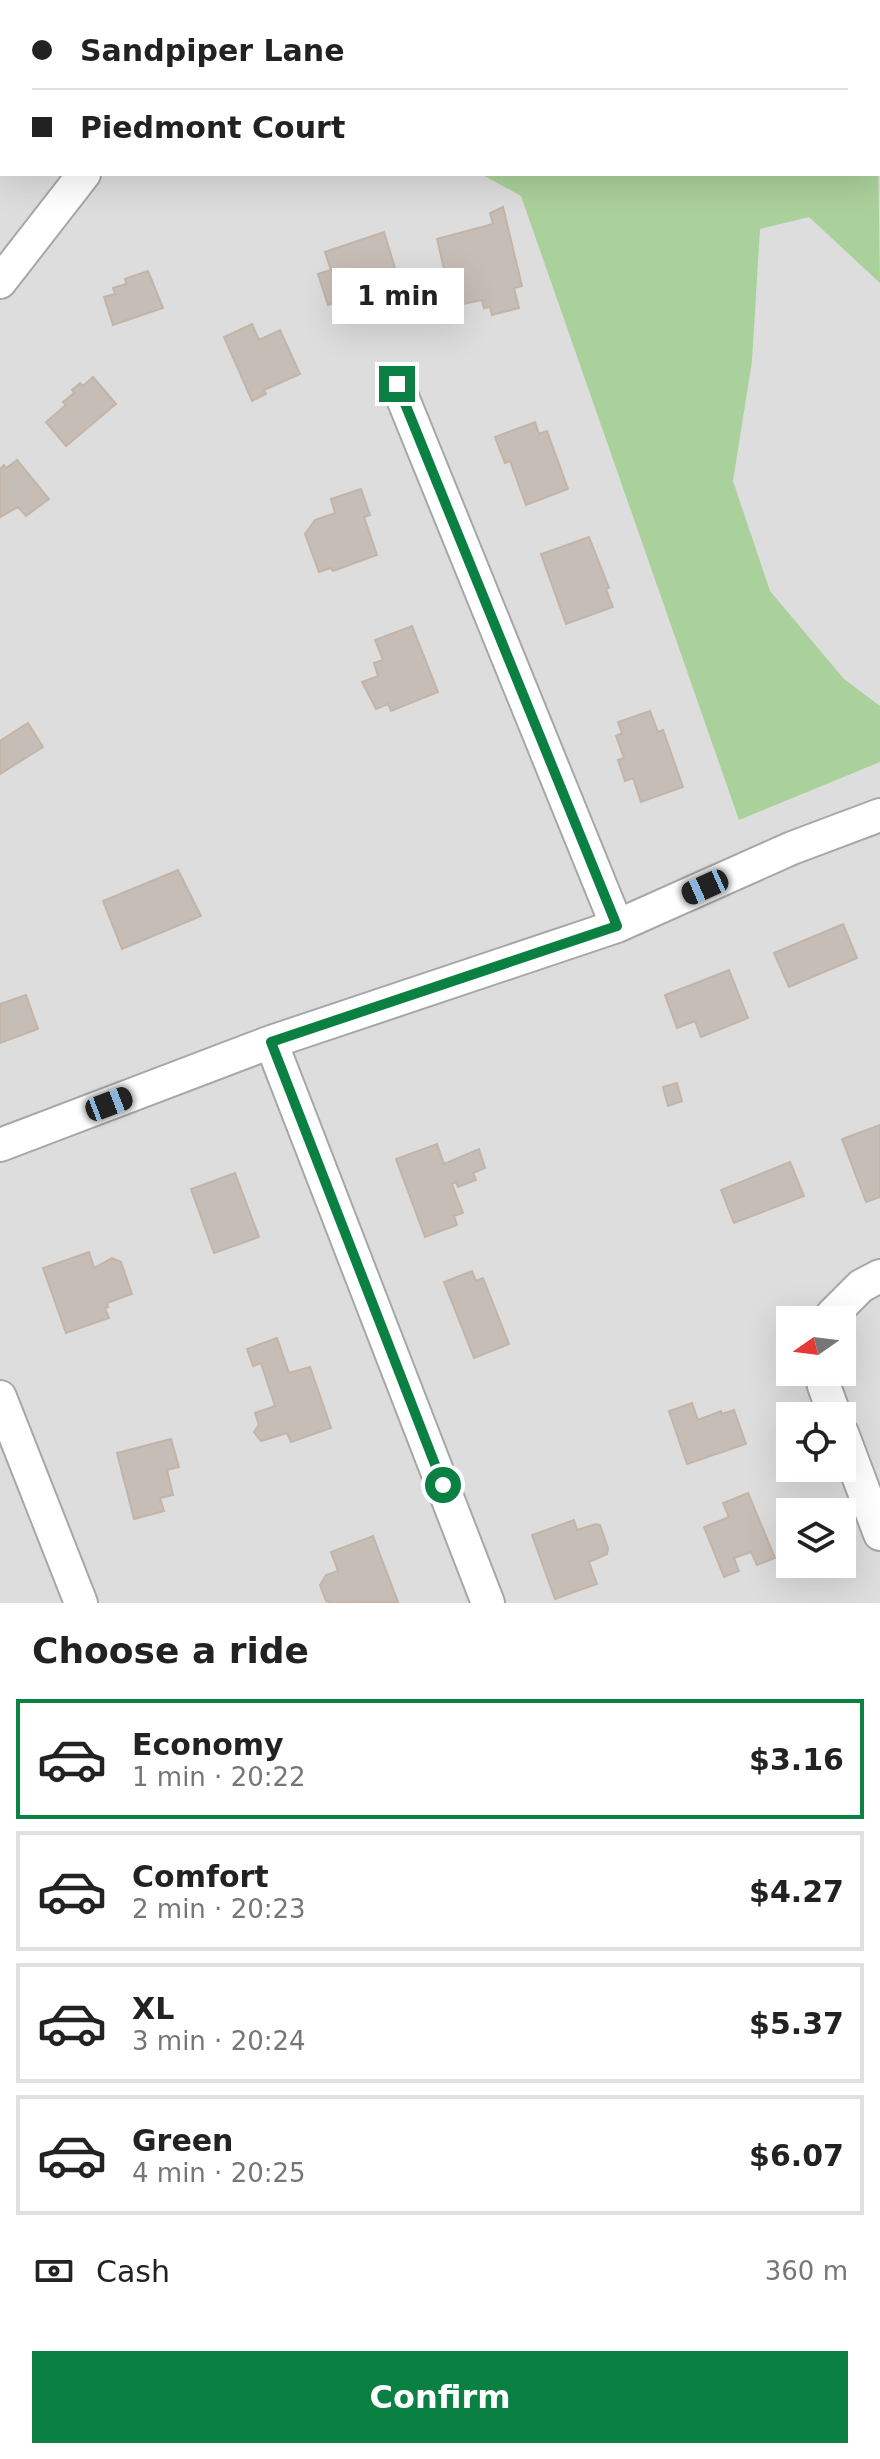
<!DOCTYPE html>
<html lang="en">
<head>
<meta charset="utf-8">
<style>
  body { margin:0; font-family:"DejaVu Sans",sans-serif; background:#f2f2f2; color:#222; height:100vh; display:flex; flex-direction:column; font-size:30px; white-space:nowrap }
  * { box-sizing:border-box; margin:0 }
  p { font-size:26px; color:#767676 }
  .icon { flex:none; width:44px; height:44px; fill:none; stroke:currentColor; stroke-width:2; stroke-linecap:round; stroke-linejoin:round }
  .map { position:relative; height:1603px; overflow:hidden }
  .side { display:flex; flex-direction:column; background:#fff; flex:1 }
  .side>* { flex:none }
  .banner { position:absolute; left:0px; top:0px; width:880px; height:176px; box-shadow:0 8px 32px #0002; display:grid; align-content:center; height:176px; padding:0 32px; background:#fff }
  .needle { width:52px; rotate:256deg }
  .buttons { position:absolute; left:776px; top:1306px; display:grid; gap:16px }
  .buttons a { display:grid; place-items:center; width:80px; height:80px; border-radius:0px; background:#fff; box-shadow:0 8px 32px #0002; font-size:40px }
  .end { position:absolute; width:36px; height:36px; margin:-18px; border:10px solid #0b8043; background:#fff; box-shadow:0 0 0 4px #fff }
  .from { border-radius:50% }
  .bubble { position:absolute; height:56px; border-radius:0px; background:#fff; box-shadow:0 8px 32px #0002; font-size:26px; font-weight:700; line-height:56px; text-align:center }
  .car { position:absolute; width:24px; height:48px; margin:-24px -12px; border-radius:10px; box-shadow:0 0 6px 2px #0007; background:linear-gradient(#222 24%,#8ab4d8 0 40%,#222 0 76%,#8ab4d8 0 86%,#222 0) }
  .banner b { display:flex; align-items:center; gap:28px; height:76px; font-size:30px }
  .banner b+b { border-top:2px solid #e0e0e0 }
  .banner i { width:20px; height:20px; background:#222 }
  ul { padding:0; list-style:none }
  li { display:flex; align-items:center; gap:24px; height:120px; margin:0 16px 12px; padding:0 16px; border:4px solid #e0e0e0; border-radius:0px }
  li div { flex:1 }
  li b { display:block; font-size:30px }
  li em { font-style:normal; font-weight:700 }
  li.active { border-color:#0b8043 }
  li>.icon { width:72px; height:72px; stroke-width:1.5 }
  h2 { padding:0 32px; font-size:36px; line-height:96px }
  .pay { display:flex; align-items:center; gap:20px; height:88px; padding:0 32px; font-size:30px }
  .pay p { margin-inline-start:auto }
  .button { display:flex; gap:16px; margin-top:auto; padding:16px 32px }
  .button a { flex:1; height:92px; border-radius:0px; background:#0b8043; color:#fff; font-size:32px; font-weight:700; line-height:92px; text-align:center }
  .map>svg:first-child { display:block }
</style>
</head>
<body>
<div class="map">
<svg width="880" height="1603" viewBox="0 0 880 1603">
  <rect width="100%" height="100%" fill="#f1ede6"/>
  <path fill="#dedddd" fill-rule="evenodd" d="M0,0H880V1603H0ZM2,2H878V174H2ZM790,1320H842V1372H790ZM790,1416H842V1468H790ZM790,1512H842V1564H790Z"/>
  <path fill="#aad09b" d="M878,150L880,283L809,217L760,229L752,361L733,481L770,591L844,679L880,706V762L739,820L521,196L481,174H878Z"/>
  <path fill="#c6bdb6" stroke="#c3b4a8" stroke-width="2" d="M503,207L522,286L514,288L519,308L492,315L490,307L484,308L482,300L458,305L457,302L452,303L437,239L493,224L490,213Z
    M384,232L399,281L328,305L318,274L331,270L325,252Z
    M148,271L163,308L113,325L104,297L115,294L113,288L126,284L125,279Z
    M252,324L259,340L280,330L300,374L264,390L266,394L252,401L224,337Z
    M93,377L116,404L66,446L46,422L66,405L63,402L74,393L72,390L80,383L83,386Z
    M535,422L539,434L547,431L568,489L526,505L510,461L505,463L495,437Z
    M17,460L49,499L26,516L18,507L0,517V469L4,465L6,468Z
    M361,489L370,515L364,517L377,555L333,571L331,568L319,572L305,534L315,520L335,513L331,499Z
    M589,537L609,588L606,589L613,607L566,624L541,554Z
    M412,626L438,692L391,711L388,704L376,709L362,682L378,676L374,663L383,660L375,640Z
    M650,711L658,732L663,730L683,787L641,802L633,778L625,781L618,760L624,758L616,736L622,733L618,722Z
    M28,723L43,747L0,774V741Z
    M178,870L201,916L122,949L103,901Z
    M843,924L857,958L789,987L774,953Z
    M729,970L748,1018L701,1037L695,1021L677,1028L665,995Z
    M26,995L38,1029L0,1043V1004Z
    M677,1083L682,1101L668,1106L663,1087Z
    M880,1125V1197L866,1202L842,1139Z
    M437,1144L444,1164L479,1149L485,1168L473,1173L476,1180L458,1187L456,1182L452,1184L463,1213L454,1216L457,1225L425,1237L396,1159Z
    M790,1162L804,1196L734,1223L721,1190Z
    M235,1173L259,1237L214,1253L191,1189Z
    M89,1252L94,1268L112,1258L121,1262L132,1294L107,1303L108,1307L105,1308L109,1318L66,1333L43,1268Z
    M472,1271L476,1281L483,1278L509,1344L474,1358L444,1282Z
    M277,1338L289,1373L310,1367L331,1428L291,1442L287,1433L261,1441L254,1432L259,1425L255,1413L275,1406L261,1363L253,1366L247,1349Z
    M692,1403L698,1420L721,1411L722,1414L734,1410L746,1444L687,1464L669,1411Z
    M171,1439L179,1467L167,1470L173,1495L160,1498L164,1511L134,1519L117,1453Z
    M748,1493L775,1558L757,1565L751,1552L734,1558L739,1571L724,1577L704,1527L729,1517L723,1503Z
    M574,1520L577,1530L596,1524L600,1525L608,1548L607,1554L589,1562L597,1584L555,1599L532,1535Z
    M373,1536L398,1602L331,1603L326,1601L320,1585L326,1575L338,1571L331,1552Z"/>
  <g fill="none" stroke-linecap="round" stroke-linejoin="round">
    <defs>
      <path id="minor" d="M204,2L205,0
        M0,282L84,174
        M397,384L617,926
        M271,1042L488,1603
        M0,1145L271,1042L617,926L792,848L880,815
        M830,1320L832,1315L861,1286L880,1276
        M821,1372L824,1386L835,1416
        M0,1397L81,1603
        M842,1433L880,1534"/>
    </defs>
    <use href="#minor" stroke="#a7a7a7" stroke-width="36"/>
    <use href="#minor" stroke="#fff" stroke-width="32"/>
  </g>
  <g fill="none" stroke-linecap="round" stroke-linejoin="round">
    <path stroke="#0b8043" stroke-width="10" d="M397,384L617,926L271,1042L443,1485"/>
  </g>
</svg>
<div class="buttons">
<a><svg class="needle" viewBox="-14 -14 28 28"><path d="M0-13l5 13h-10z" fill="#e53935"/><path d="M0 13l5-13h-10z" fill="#767676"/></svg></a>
<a><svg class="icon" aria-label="locate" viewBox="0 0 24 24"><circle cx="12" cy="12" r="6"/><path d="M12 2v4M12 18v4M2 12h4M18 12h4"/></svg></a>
<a><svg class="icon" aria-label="layers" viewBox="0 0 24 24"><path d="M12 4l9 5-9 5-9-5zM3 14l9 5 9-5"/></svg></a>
</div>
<i class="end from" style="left:443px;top:1485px"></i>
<i class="end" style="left:397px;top:384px"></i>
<div class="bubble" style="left:332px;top:268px;width:132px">1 min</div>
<i class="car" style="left:705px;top:887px;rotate:246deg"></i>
<i class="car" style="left:109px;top:1104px;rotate:69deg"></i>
<div class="banner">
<b><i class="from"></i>Sandpiper Lane</b>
<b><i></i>Piedmont Court</b>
</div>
</div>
<section class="side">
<h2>Choose a ride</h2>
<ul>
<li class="active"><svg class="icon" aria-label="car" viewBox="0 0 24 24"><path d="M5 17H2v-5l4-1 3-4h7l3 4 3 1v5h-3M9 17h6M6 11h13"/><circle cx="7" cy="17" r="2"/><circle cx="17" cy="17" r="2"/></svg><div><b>Economy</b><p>1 min · 20:22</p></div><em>$3.16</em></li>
<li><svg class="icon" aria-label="car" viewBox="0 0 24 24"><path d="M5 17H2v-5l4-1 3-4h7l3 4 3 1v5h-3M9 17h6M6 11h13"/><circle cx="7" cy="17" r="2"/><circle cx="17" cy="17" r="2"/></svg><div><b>Comfort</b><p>2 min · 20:23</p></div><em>$4.27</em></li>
<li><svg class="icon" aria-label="car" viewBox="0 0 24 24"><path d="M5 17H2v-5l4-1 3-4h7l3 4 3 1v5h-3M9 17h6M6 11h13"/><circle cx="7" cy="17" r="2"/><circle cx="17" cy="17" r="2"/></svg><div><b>XL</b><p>3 min · 20:24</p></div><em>$5.37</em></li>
<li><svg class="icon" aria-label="car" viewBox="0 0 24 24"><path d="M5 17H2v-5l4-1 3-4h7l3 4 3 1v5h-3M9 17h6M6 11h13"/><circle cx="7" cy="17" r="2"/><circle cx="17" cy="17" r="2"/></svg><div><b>Green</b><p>4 min · 20:25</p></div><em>$6.07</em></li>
</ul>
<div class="pay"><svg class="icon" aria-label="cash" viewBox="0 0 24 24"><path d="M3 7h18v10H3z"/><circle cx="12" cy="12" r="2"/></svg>Cash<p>360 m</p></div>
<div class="button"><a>Confirm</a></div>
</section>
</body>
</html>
